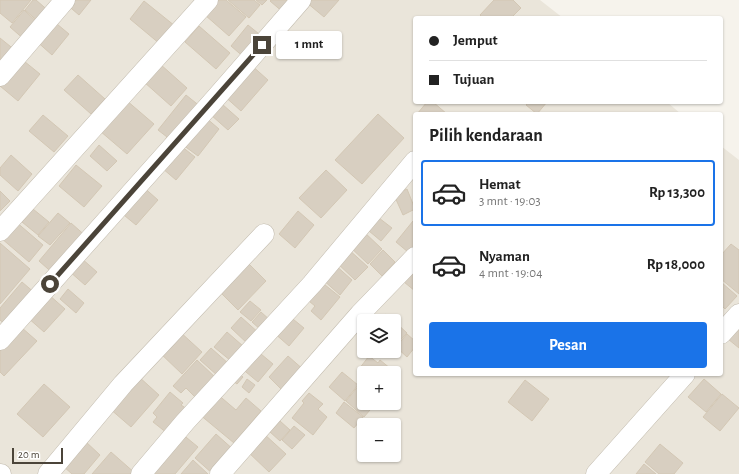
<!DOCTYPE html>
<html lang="id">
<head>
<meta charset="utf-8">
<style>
  body { margin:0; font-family:"Alegreya Sans",sans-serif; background:#f6f6f6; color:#222; height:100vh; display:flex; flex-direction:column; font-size:15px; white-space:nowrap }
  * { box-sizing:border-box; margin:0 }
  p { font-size:13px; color:#767676 }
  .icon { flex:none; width:22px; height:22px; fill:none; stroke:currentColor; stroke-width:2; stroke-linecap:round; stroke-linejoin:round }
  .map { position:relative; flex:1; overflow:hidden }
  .panel { position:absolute; left:413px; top:112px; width:310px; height:264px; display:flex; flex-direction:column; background:#fff; border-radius:4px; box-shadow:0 1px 3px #0004 }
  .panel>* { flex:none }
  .top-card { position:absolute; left:413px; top:16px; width:310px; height:88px; border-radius:4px; box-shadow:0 1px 3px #0004; display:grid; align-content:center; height:88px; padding:0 16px; background:#fff }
  .buttons { position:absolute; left:357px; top:314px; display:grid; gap:8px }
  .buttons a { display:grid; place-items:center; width:44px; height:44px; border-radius:4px; background:#fff; box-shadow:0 1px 3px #0004; font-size:20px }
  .scale { position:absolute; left:12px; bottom:10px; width:51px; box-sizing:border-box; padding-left:4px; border:2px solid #4b4439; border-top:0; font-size:11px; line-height:14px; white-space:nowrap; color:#4b4439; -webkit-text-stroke:3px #fff; paint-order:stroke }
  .end { position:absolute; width:18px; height:18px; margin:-9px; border:5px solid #4b4439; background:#fff; box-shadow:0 0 0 2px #fff }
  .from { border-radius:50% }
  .bubble { position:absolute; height:28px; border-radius:4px; background:#fff; box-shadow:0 1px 3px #0004; font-size:13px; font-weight:700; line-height:28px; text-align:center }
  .top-card b { display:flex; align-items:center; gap:14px; height:38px; font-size:15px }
  .top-card b+b { border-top:1px solid #e0e0e0 }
  .top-card i { width:10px; height:10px; background:#222 }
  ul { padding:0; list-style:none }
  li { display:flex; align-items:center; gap:12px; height:66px; margin:0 8px 6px; padding:0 8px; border:2px solid transparent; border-radius:4px }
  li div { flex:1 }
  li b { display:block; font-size:15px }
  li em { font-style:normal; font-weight:700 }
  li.current { border-color:#1a73e8 }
  li>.icon { width:36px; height:36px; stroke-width:1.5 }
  h2 { padding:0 16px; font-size:18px; line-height:48px }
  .action { display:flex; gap:8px; margin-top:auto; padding:8px 16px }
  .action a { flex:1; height:46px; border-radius:4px; background:#1a73e8; color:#fff; font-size:16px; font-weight:700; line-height:46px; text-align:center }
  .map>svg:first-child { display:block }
</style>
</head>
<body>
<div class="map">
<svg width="739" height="474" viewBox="0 0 739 474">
  <rect width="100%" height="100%" fill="#f6f3ec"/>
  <path fill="#eae5da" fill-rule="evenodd" d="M0,0H540L563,18H415V102H667L681,114H415V374H721V146L739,160V474H0ZM364,321H394V351H364ZM364,373H394V403H364ZM364,425H394V455H364Z"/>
  <path fill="#d8cfc1" stroke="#d3c7b4" d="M0,0H31L12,23L0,13Z
    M33,0H36L51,13L41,24L25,10Z
    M67,0H91L79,15L65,3Z
    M218,0H226L246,17L229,36L205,15Z
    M228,0H254L260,5L249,18Z
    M256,0H267L262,5Z
    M271,0H294L284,13L270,1Z
    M307,0H339L324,17L306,2Z
    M494,0H513L521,8L511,18H483L480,15Z
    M144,1L175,26L160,44L130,19Z
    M24,10L40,25L26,41L10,27Z
    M51,19L69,34L52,55L34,39Z
    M248,25L264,38L246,59L231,46Z
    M199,26L230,53L216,69L185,42Z
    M0,38L16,51L0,66Z
    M19,57L40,74L18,101L0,86V80Z
    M160,64L187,88L171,106L144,82Z
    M250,64L268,80L241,111L222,94Z
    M78,75L105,99L91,114L64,90Z
    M186,95L201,107L170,144L165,140L167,137L158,130Z
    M126,100L154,124L127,154L100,131Z
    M427,102H433L447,114H417Z
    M529,102H547L537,114L526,105Z
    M222,104L239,119L228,130L211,115Z
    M378,114L404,138L362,184L335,160Z
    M43,115L68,136L54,152L29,131Z
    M205,117L219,129L198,156L183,145Z
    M99,145L117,161L107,171L90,156Z
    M181,146L195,157L176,180L162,168Z
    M11,155L32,174L18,191L0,175V168Z
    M76,165L102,186L84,207L59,186Z
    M326,170L347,190L321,218L299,198Z
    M141,185L158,200L136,225L119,211Z
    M407,189L415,209L403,215L394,195Z
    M0,191L10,201L0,211Z
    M33,209L49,222L38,235L22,222Z
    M298,211L314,225L295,248L279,234Z
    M58,213L70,223L50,245L38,236Z
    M379,218L392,228L381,241L369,231Z
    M15,221L43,245L29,262L1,238Z
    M413,221L415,222V245L408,252L396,242Z
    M71,223L88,238L56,276L39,261Z
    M362,230L382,249L368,264L348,245Z
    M0,243L30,269L0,304Z
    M731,244L739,250V294L721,279V255Z
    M347,248L368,267L355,280L335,261Z
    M383,250L395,262L382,276L370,264Z
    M81,258L97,272L85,285L69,271Z
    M249,264L266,281L238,310L221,293Z
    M334,264L352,280L340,295L322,279Z
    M415,269V291L404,282Z
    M319,280L340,297L321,320L311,311L315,306L304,297Z
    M22,282L36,294L8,327L0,320V308Z
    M721,282L737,296L725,309L721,305Z
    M68,289L84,303L76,313L60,299Z
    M48,294L65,309L44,332L27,317Z
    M250,301L261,310L251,321L240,312Z
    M261,312L271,321L262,331L252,322Z
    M385,314L393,321H379Z
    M288,315L304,328L289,346L273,332Z
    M241,317L260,334L249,345L231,328Z
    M394,321L407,333L394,347Z
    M21,327L37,341L4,376L0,372V351Z
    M739,327V348L728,339Z
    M178,330L202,352L182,374L159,352Z
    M227,332L243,346L231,361L214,347Z
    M407,334L415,341V347L407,357L396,347Z
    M211,348L229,364L218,376L200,360Z
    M255,349L273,364L258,382L240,367Z
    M288,356L305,371L285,393L269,377Z
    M369,356L378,363L380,360L396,373L394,376V373H364L359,369Z
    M197,360L217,379L198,400L186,388L181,393L173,386Z
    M237,371L243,377L237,384L230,379Z
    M342,372L358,385L345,401L329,387Z
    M138,376L159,395L131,427L109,408Z
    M247,379L255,385L249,393L242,387Z
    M704,379L721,394L706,412L688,397Z
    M525,380L549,399L532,421L508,402Z
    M44,384L70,407L43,437L17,414Z
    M360,384L364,388V403H376L364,417L346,401Z
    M170,392L183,403L181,405L187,409L167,433L153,422L157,417L153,413Z
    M216,393L236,410L246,398L261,411L234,443L199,414Z
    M309,393L323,404L318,409L327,417L313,435L292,418L304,403L302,401Z
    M722,394L739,408L720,431L703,417Z
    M344,402L363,417L354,428L336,413Z
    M280,421L290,430L280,441L270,432Z
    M294,426L305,435L292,449L282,440Z
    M181,433L198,447L175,474H154Z
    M263,433L286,454L269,472L247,451Z
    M216,434L235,451L213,474L195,458Z
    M85,441L100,455L84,474H72L63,466Z
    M660,444L683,463L674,474H659L645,462Z
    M111,452L136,474H92Z
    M193,460L208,474H181Z
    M644,464L656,474H636Z"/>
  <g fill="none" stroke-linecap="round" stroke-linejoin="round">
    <defs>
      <path id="minor" d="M0,76L65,0
        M0,231L208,0
        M721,334L739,314
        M0,340L214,100L301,0
        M0,474H1
        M48,474L123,384L264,234
        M141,474L185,422L312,284L415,161
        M220,474L360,314L415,257
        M596,474L685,374"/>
    </defs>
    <use href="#minor" stroke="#c2bbae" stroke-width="21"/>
    <use href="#minor" stroke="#fff" stroke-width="20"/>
  </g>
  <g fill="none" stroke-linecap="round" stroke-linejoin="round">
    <path stroke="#4b4439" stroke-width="5" d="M50,284L262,45"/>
  </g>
</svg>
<div class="buttons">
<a><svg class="icon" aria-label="layers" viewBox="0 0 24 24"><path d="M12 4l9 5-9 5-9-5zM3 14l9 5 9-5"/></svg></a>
<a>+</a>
<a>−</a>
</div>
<div class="scale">20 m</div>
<i class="end from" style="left:50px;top:284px"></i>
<i class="end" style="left:262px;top:45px"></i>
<div class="bubble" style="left:276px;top:31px;width:66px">1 mnt</div>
<div class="top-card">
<b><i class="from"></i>Jemput</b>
<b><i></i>Tujuan</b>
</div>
<section class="panel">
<h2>Pilih kendaraan</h2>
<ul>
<li class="current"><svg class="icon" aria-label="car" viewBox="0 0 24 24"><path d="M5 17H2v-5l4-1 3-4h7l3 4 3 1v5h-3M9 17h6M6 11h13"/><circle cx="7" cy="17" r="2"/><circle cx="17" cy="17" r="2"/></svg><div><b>Hemat</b><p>3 mnt · 19:03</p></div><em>Rp 13,300</em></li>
<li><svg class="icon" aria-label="car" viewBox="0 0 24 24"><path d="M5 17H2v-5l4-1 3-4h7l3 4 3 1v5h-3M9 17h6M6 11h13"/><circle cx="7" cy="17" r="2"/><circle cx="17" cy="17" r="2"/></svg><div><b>Nyaman</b><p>4 mnt · 19:04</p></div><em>Rp 18,000</em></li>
</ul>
<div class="action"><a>Pesan</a></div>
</section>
</div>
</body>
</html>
